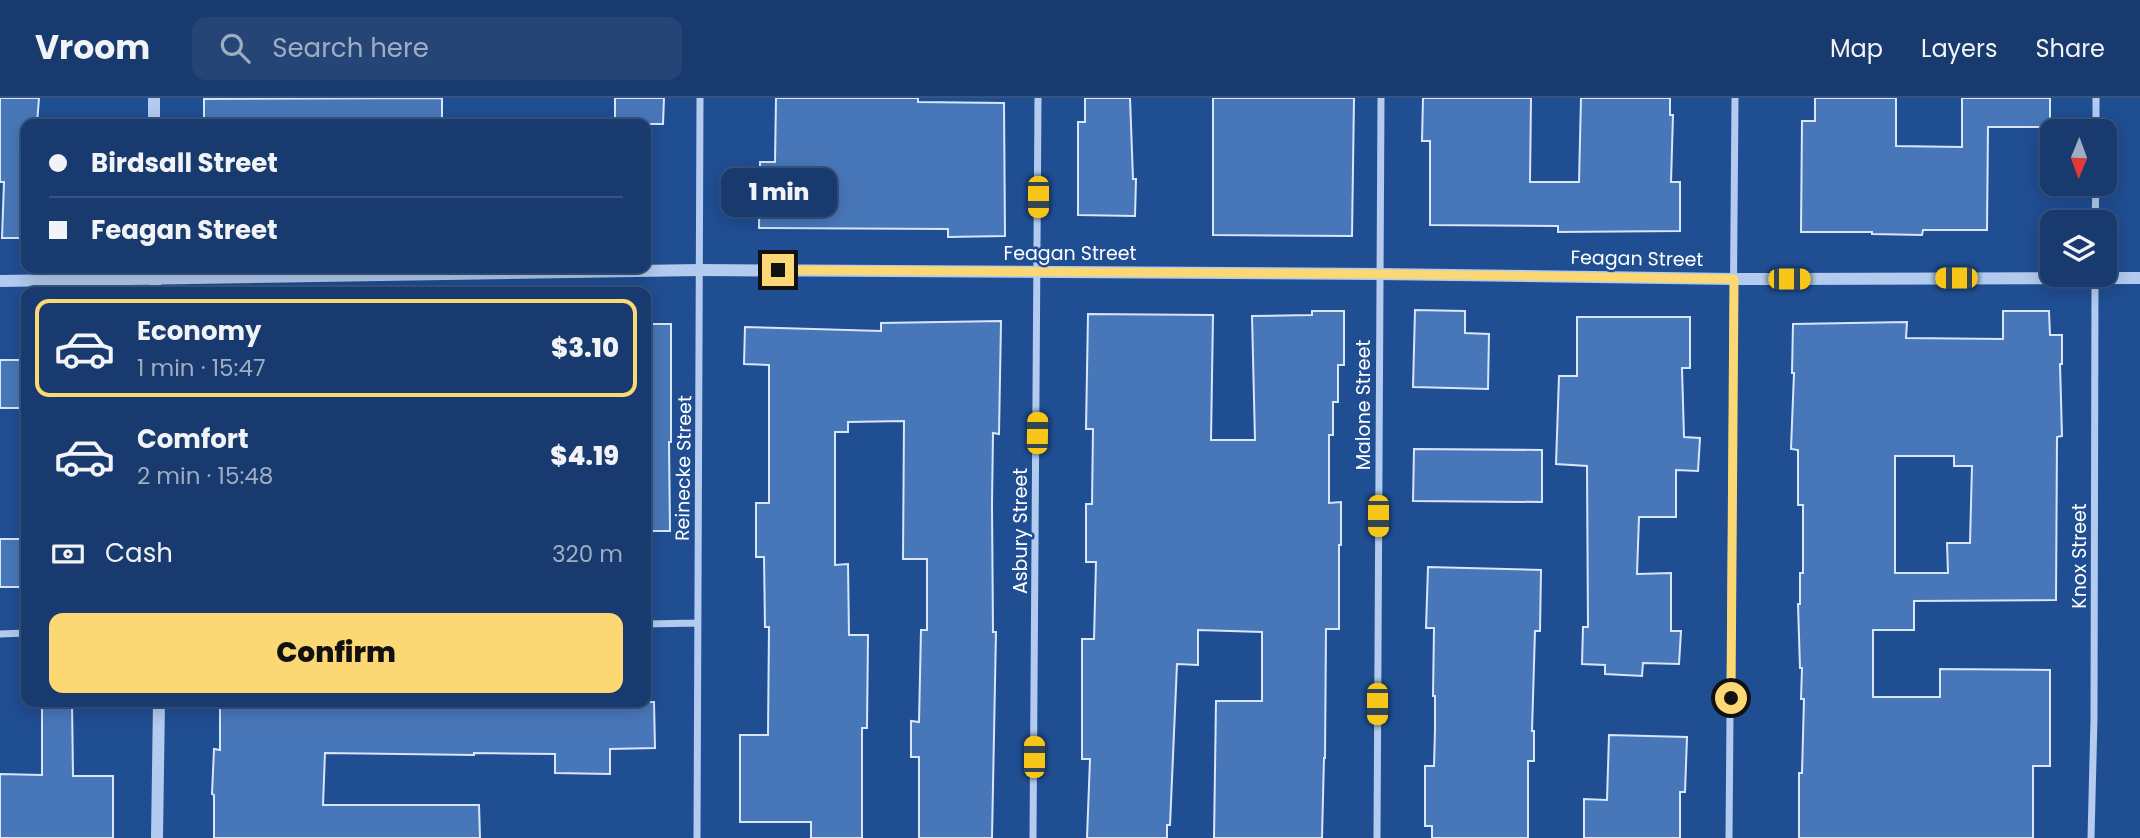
<!DOCTYPE html>
<html lang="en">
<head>
<meta charset="utf-8">
<style>
  body { margin:0; font-family:Poppins,sans-serif; background:#254576; color:#f1f3f6; height:100vh; display:flex; flex-direction:column; font-size:26px; white-space:nowrap }
  * { box-sizing:border-box; margin:0 }
  p { font-size:23px; color:#9fadc2 }
  .icon { flex:none; width:38px; height:38px; fill:none; stroke:currentColor; stroke-width:2; stroke-linecap:round; stroke-linejoin:round }
  .map { position:relative; flex:1; overflow:hidden }
  .sheet { position:absolute; left:21px; top:189px; width:630px; height:420px; display:flex; flex-direction:column; background:#183a6e; border-radius:14px; box-shadow:0 4px 18px #0003,0 0 0 2px #365481 }
  .sheet>* { flex:none }
  .banner { position:absolute; left:21px; top:21px; width:630px; height:154px; border-radius:14px; box-shadow:0 4px 18px #0003,0 0 0 2px #365481; display:grid; align-content:center; height:154px; padding:0 28px; background:#183a6e }
  .needle { width:46px; rotate:181deg }
  .buttons { position:absolute; left:2040px; top:21px; display:grid; gap:14px }
  .buttons a { display:grid; place-items:center; width:77px; height:77px; border-radius:14px; background:#183a6e; box-shadow:0 4px 18px #0003,0 0 0 2px #365481; font-size:35px }
  .end { position:absolute; width:32px; height:32px; margin:-16px; border:9px solid #fbd873; background:#111; box-shadow:0 0 0 4px #111 }
  .from { border-radius:50% }
  .bubble { position:absolute; height:49px; border-radius:14px; background:#183a6e; box-shadow:0 4px 18px #0003,0 0 0 2px #365481; font-size:23px; font-weight:800; line-height:49px; text-align:center }
  .car { position:absolute; width:21px; height:42px; margin:-21px -10px; border-radius:9px; box-shadow:0 0 5px 2px #0007; background:linear-gradient(#f5c518 24%,#345 0 40%,#f5c518 0 76%,#345 0 86%,#f5c518 0) }
  .banner b { display:flex; align-items:center; gap:24px; height:66px; font-size:26px }
  .banner b+b { border-top:2px solid #365481 }
  .banner i { width:18px; height:18px; background:#f1f3f6 }
  ul { padding:12px 0 0; list-style:none }
  li { display:flex; align-items:center; gap:21px; height:98px; margin:0 14px 10px; padding:0 14px; border:4px solid transparent; border-radius:14px }
  li div { flex:1 }
  li b { display:block; font-size:26px }
  li em { font-style:normal; font-weight:800 }
  li.selected { border-color:#fbd873 }
  li>.icon { width:63px; height:63px; stroke-width:1.5 }
  .pay { display:flex; align-items:center; gap:18px; height:77px; padding:0 28px; font-size:26px }
  .pay p { margin-inline-start:auto }
  .action { display:flex; gap:14px; margin-top:auto; padding:14px 28px }
  .action a { flex:1; height:80px; border-radius:14px; background:#fbd873; color:#111; font-size:28px; font-weight:800; line-height:80px; text-align:center }
  header { display:flex; align-items:center; gap:42px; box-sizing:border-box; height:98px; padding:0 35px; background:#183a6e; border-bottom:2px solid #365481 }
  header strong { font-size:33px }
  nav { display:flex; gap:38px; margin-inline-start:auto; font-size:24px }
  .search { width:490px; height:63px; background:#254576; display:flex; align-items:center; gap:18px; box-sizing:border-box; padding:0 24px; border-radius:14px; color:#9fadc2; font-size:26px }
  .map>svg:first-child { display:block }
</style>
</head>
<body>
<header>
<strong>Vroom</strong>
<div class="search"><svg class="icon" aria-label="search" viewBox="0 0 24 24"><circle cx="10" cy="10" r="6"/><path d="M15 15l6 6"/></svg>Search here</div>
<nav><a>Map</a><a>Layers</a><a>Share</a></nav>
</header>
<div class="map">
<svg width="2140" height="740" viewBox="0 0 2140 740">
  <rect width="100%" height="100%" fill="#204e93"/>
  <path fill="#4877b9" stroke="#d8e6fa" stroke-width="2" fill-rule="evenodd" d="M0,0H39L37,26H26V140H2L4,84H0Z
    M442,0V26H204V1Z
    M615,0H664L663,26H615Z
    M776,0H918V4L1004,5L1005,138L948,139V131L759,130L760,64H775Z
    M1085,0H1130L1133,81H1136L1135,118L1078,117V24H1085Z
    M1213,0H1354L1352,138L1213,137Z
    M1423,0H1531L1530,84H1579L1581,0H1670V17H1673L1671,84H1680V133L1558,134V128L1430,127V43H1422Z
    M1815,0H1896V48L1962,49V0H2050V29H1988L1987,132H1923L1922,137L1872,136V134H1801L1802,23H1815Z
    M1415,212L1465,213V235L1489,236L1488,291L1413,289Z
    M1312,213H1344V267H1338V304H1333V337H1329V405L1341,404V447H1339V531H1326L1325,660H1324L1322,740H1214L1216,603H1262V534L1198,532V567L1177,566L1170,727H1167V740H1087L1090,661H1082V541H1094L1096,464H1086V406H1092L1093,331H1086L1088,216L1213,217L1211,342H1255L1252,218L1312,217Z
    M2003,213H2049L2050,237H2062V266H2060L2062,338L2057,339L2056,502L1914,503V532H1873V599H1940V571L2050,572V668H2033V740H1799V675H1802L1804,601H1801L1802,570H1800L1798,506H1800V475H1803V407H1798V352L1791,351L1794,275H1792L1793,226L1907,224L1906,240L2003,241ZM1895,358H1954V368H1972L1970,445H1947L1948,475H1895Z
    M1577,219H1690V270H1682L1684,339L1700,340L1698,373L1676,372V419H1639L1637,476L1671,475V533H1681L1679,566L1643,565L1642,578L1605,576V567L1582,566L1583,529H1588L1587,368L1556,366L1559,278H1577Z
    M1001,223L999,336L993,335L992,406L993,534H996L992,740H919V659H911V623L919,624L921,532H927V461H903L904,323L848,324V334H835V467L848,466L849,537H868L867,630H862V740H811V724H740V637H768L769,529H765L764,459H756V405H769V267L744,266L745,229L881,233V225Z
    M646,226H671V344H669L670,433H646Z
    M0,262H26V310H0Z
    M1414,351L1542,352V404L1413,403Z
    M0,441H26V489H0Z
    M1428,469L1541,472L1540,533H1535L1532,633H1534V663H1528V740H1432V728H1425V668H1434L1435,632V598H1433L1434,530H1426Z
    M42,604H72L73,678H113V740H0V676L42,677Z
    M220,604H654L655,650L610,651V676L555,675V656L474,655V657L325,655L323,707H479L480,740H214V697L212,696L214,651L220,652Z
    M1609,637L1687,639L1685,694H1680V740H1584V701L1607,702Z"/>
  <g fill="none" stroke-linecap="round" stroke-linejoin="round">
    <path stroke="#b2cbee" stroke-width="7" d="M2096,33V0
      M2095,124L2096,86
      M646,526L697,525
      M0,536L26,535
      M697,740L700,0
      M1033,740L1038,0
      M1377,740L1381,0
      M1729,740L1735,0
      M2091,740L2094,621L2095,177"/>
    <path stroke="#b2cbee" stroke-width="12" d="M154,0V26
      M155,170V194
      M0,183L700,172L1379,176L1734,181L2140,180
      M157,740L159,604"/>
  </g>
  <g fill="none" stroke-linecap="round" stroke-linejoin="round">
    <path stroke="#fbd873" stroke-width="9" d="M778,172L1379,176L1734,181L1731,600"/>
  </g>
  <g text-anchor="middle" stroke-width="5" stroke-linejoin="round" paint-order="stroke">
    <g font-size="19" fill="#fff" stroke="#204e93">
      <text x="1070" y="162">Feagan Street</text>
      <text transform="translate(1637 160) rotate(1)" y="7">Feagan Street</text>
      <text transform="translate(1363 307) rotate(-90)" y="7">Malone Street</text>
      <text transform="translate(683 370) rotate(-89)" y="7">Reinecke Street</text>
      <text transform="translate(1020 433) rotate(-90)" y="7">Asbury Street</text>
      <text transform="translate(2079 458) rotate(-90)" y="7">Knox Street</text>
    </g>
  </g>
</svg>
<div class="buttons">
<a><svg class="needle" viewBox="-14 -14 28 28"><path d="M0-13l5 13h-10z" fill="#e53935"/><path d="M0 13l5-13h-10z" fill="#9fadc2"/></svg></a>
<a><svg class="icon" aria-label="layers" viewBox="0 0 24 24"><path d="M12 4l9 5-9 5-9-5zM3 14l9 5 9-5"/></svg></a>
</div>
<i class="end from" style="left:1731px;top:600px"></i>
<i class="end" style="left:778px;top:172px"></i>
<div class="bubble" style="left:721px;top:70px;width:116px">1 min</div>
<i class="car" style="left:1038px;top:99px;rotate:180deg"></i>
<i class="car" style="left:1956px;top:180px;rotate:270deg"></i>
<i class="car" style="left:1789px;top:181px;rotate:90deg"></i>
<i class="car" style="left:1037px;top:335px;rotate:1deg"></i>
<i class="car" style="left:1378px;top:418px;rotate:180deg"></i>
<i class="car" style="left:1377px;top:606px;rotate:180deg"></i>
<i class="car" style="left:1034px;top:659px;rotate:0deg"></i>
<div class="banner">
<b><i class="from"></i>Birdsall Street</b>
<b><i></i>Feagan Street</b>
</div>
<section class="sheet">
<ul>
<li class="selected"><svg class="icon" aria-label="car" viewBox="0 0 24 24"><path d="M5 17H2v-5l4-1 3-4h7l3 4 3 1v5h-3M9 17h6M6 11h13"/><circle cx="7" cy="17" r="2"/><circle cx="17" cy="17" r="2"/></svg><div><b>Economy</b><p>1 min · 15:47</p></div><em>$3.10</em></li>
<li><svg class="icon" aria-label="car" viewBox="0 0 24 24"><path d="M5 17H2v-5l4-1 3-4h7l3 4 3 1v5h-3M9 17h6M6 11h13"/><circle cx="7" cy="17" r="2"/><circle cx="17" cy="17" r="2"/></svg><div><b>Comfort</b><p>2 min · 15:48</p></div><em>$4.19</em></li>
</ul>
<div class="pay"><svg class="icon" aria-label="cash" viewBox="0 0 24 24"><path d="M3 7h18v10H3z"/><circle cx="12" cy="12" r="2"/></svg>Cash<p>320 m</p></div>
<div class="action"><a>Confirm</a></div>
</section>
</div>
</body>
</html>
